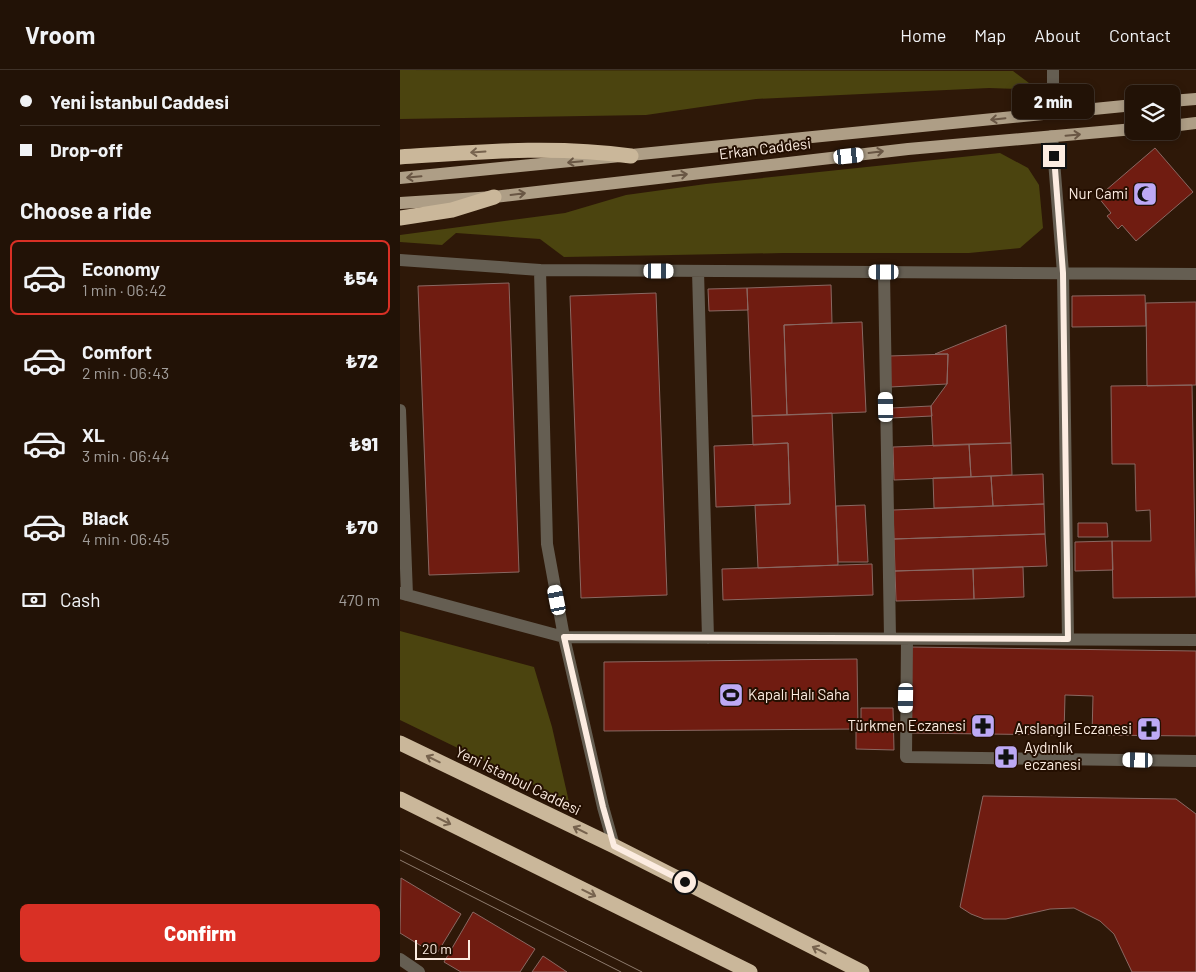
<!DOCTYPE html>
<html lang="en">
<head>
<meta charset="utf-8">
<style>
  body { margin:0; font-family:Barlow,sans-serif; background:#2e2014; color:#f1f3f6; height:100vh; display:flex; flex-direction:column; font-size:19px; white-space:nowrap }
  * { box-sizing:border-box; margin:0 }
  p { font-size:16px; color:#a29e9b }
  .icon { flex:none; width:28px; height:28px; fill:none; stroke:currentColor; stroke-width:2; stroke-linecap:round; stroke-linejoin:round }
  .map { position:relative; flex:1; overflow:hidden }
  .panel { display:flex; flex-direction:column; background:#221206; width:400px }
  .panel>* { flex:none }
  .top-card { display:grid; align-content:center; height:110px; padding:0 20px; background:#221206 }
  .controls { position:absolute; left:725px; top:15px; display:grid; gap:10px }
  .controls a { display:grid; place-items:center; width:55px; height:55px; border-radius:8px; background:#221206; box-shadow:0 2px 8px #0003,0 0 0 1px #3f3228; font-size:25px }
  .scale { position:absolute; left:15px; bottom:12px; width:55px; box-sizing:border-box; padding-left:5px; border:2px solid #fcece1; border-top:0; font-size:14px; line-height:18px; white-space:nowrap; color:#fcece1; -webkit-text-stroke:4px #240f01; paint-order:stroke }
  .end { position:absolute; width:22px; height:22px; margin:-11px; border:6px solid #fcece1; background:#111; box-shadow:0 0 0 2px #111 }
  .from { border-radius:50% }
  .bubble { position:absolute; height:35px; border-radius:8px; background:#221206; box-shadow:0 2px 8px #0003,0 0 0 1px #3f3228; font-size:16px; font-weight:800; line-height:35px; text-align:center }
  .car { position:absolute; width:15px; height:30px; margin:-15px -8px; border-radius:6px; box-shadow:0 0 4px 1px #0007; background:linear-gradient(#fff 24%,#345 0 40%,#fff 0 76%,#345 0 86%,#fff 0) }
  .top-card b { display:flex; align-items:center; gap:18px; height:48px; font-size:19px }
  .top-card b+b { border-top:1px solid #3f3228 }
  .top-card i { width:12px; height:12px; background:#f1f3f6 }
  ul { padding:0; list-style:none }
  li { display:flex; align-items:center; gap:15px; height:75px; margin:0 10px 8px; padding:0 10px; border:2px solid transparent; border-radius:8px }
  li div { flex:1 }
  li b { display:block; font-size:19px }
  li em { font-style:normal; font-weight:800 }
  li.active { border-color:#d93025 }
  li>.icon { width:45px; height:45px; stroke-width:1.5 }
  h2 { padding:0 20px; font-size:22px; line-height:60px }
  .pay { display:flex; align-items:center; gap:12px; height:55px; padding:0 20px; font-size:19px }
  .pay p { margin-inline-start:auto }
  .cta { display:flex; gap:10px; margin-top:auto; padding:10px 20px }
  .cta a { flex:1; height:58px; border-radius:8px; background:#d93025; color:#fff; font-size:20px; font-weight:800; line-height:58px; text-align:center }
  header { display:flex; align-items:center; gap:30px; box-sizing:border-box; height:70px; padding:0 25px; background:#221206; border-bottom:1px solid #3f3228 }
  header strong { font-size:24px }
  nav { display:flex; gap:28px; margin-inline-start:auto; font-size:18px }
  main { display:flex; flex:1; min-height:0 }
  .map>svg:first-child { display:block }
</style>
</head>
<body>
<header>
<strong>Vroom</strong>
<nav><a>Home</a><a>Map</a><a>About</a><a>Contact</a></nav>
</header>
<main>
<section class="panel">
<div class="top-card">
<b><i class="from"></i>Yeni İstanbul Caddesi</b>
<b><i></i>Drop-off</b>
</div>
<h2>Choose a ride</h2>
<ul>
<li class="active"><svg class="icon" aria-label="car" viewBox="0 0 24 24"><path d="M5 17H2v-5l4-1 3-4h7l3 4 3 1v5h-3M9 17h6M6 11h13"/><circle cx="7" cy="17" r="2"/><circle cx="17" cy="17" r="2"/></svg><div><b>Economy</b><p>1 min · 06:42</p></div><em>₺54</em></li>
<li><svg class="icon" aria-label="car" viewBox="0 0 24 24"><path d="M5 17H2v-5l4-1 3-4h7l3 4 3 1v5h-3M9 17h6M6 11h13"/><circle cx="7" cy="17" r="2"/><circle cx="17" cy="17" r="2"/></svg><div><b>Comfort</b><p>2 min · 06:43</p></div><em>₺72</em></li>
<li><svg class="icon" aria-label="car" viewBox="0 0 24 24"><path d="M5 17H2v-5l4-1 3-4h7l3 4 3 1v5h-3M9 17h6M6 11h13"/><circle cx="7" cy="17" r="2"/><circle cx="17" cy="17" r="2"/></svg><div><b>XL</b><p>3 min · 06:44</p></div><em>₺91</em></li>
<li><svg class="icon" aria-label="car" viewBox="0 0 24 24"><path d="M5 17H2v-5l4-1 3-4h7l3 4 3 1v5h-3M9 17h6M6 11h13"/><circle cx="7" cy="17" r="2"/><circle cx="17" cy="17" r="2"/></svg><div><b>Black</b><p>4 min · 06:45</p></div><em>₺70</em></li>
</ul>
<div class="pay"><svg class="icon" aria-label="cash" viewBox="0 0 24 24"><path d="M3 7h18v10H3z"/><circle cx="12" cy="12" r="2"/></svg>Cash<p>470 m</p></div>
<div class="cta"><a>Confirm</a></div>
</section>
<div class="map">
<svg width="796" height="902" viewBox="0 0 796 902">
  <rect width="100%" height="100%" fill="#2e1808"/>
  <path fill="#4b440f" d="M0,0L613,1L629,13L622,19L589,18L356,29L246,45L0,49Z
    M600,83L628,98L639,115L643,158L620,178L569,183H383L164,187L140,169L56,163L42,175L0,172V165L165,143L226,125L306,114Z
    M0,561L134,597L152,657L169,732L0,650Z"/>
  <path fill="#701c11" stroke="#8a6862" d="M755,78L793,122L736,171L722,155L718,159L707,146L711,143L698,127Z
    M109,213L119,502L29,505L18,216Z
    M431,215L432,253L384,255L387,345L352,346L347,218Z
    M347,218L348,240L309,241L308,219Z
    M256,223L267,525L181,528L170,226Z
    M745,225L746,256L672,257V226Z
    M796,232V315L747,316L746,233Z
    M462,252L466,342L387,345L384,255Z
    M606,255L611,373L533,376L531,336L547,314L548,284H535Z
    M548,284L547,314L490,317L489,286Z
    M792,315L796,527L713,528L712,471H751L750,440L736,441L735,394H712L711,316Z
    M531,336L532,346L491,348V338Z
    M432,343L438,495L358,498L355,435L390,434L388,373L353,375L352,346Z
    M388,373L390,434L316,437L314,376Z
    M611,373L612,405L571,407L569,374Z
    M569,374L571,407L494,410L493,377Z
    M643,404L644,434L593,436L591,406Z
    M591,406L593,436L534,438L533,408Z
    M644,434L645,464L494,469L493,440Z
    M465,435L468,492H438L436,436Z
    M678,453H707L708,467H678Z
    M645,464L647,496L495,501L494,469Z
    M712,471L713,500L675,501V472Z
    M472,494L473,525L323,530L322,499Z
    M623,497L624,527L574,529L573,499Z
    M573,499L574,529L496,531L495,501Z
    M510,577L796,581V666L692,665L693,626L665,625L664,665L509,663Z
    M457,589L458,659L204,661V592Z
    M461,638H493L494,680L456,679V662H461Z
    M583,726L776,729L796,744V902H732L714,864L700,851L674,838L650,839L606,849H584L571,844L560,837Z
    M1,808L61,844L36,885L0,863Z
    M73,842L135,879L120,902H61L44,892Z
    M143,886L167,902H132Z"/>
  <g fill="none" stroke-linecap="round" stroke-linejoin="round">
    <path stroke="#655e52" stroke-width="12" d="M653,0V42
      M652,66L663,203L668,569
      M0,190L140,200L147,474L164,567L203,737L214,776
      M140,200L796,204
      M298,201L308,568
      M484,202L490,568
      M0,340L7,525
      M0,523L164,567L796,570
      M507,569L506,687L796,691
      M0,889L19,902"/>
    <path stroke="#ae9e86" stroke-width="12" d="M771,31L796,29
      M771,56L796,53
      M0,108L734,35
      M0,133L94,127L508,79L734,59"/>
    <path stroke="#cab79a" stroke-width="15" d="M0,87C78,82 153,75 231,86
      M0,148L52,140L94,127
      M0,673L214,776L462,902
      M0,729L350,902"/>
    <path stroke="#8e7b6e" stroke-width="1" d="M0,780L242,902
      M0,790L221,902"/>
  </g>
  <defs><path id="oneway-shaft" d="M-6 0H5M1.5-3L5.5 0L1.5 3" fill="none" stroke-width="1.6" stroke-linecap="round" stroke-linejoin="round" transform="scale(1.25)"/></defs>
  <g stroke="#695644">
    <use href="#oneway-shaft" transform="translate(598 49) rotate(174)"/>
    <use href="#oneway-shaft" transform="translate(673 65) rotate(-5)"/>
    <use href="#oneway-shaft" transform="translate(476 82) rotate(-7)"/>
    <use href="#oneway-shaft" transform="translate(175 92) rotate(175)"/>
    <use href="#oneway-shaft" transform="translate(280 105) rotate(-7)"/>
    <use href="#oneway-shaft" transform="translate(14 107) rotate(175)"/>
    <use href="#oneway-shaft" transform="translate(118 124) rotate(-7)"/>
  </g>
  <g stroke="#77634e">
    <use href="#oneway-shaft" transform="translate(78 82) rotate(176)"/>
    <use href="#oneway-shaft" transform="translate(33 689) rotate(-154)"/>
    <use href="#oneway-shaft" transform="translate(44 751) rotate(26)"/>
    <use href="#oneway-shaft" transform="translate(180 760) rotate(-154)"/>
    <use href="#oneway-shaft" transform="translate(189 823) rotate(26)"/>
    <use href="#oneway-shaft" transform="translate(419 880) rotate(-153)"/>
  </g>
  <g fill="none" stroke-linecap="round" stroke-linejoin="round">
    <path stroke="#fcece1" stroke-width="6" d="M285,812L214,776L203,737L164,567L668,569L663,203L654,86"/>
  </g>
  <defs>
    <symbol id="mosque-square" viewBox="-11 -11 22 22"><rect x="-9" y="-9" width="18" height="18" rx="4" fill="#bda9f5" stroke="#240f01"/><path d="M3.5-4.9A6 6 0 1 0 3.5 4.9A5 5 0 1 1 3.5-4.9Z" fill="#111"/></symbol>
    <symbol id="stadium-square" viewBox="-11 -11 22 22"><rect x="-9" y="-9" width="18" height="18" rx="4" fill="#bda9f5" stroke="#240f01"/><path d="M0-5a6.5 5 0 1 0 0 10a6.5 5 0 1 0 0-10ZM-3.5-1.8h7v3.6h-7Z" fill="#111"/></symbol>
    <symbol id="pharmacy-square" viewBox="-11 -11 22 22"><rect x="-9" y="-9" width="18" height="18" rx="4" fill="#bda9f5" stroke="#240f01"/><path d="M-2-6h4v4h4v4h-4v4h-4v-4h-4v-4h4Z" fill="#111"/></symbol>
  </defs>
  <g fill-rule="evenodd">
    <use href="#mosque-square" x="731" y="110" width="28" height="28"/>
    <use href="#stadium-square" x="317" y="611" width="28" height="28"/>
    <use href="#pharmacy-square" x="569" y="642" width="28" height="28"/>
    <use href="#pharmacy-square" x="735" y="645" width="28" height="28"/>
    <use href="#pharmacy-square" x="592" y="673" width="28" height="28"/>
  </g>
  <g text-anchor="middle" stroke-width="4" stroke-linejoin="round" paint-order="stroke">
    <g font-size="15" fill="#fcece1" stroke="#240f01">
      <text transform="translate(365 79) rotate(-7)" y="5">Erkan Caddesi</text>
      <text transform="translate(118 711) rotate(26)" y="5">Yeni İstanbul Caddesi</text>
    </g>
    <g font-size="15" fill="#fcece1" stroke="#240f01" text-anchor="end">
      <text x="728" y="129">Nur Cami</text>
      <text x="348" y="630" text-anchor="start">Kapalı Halı Saha</text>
      <text x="566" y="661">Türkmen Eczanesi</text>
      <text x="732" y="664">Arslangil Eczanesi</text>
      <text x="624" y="683" text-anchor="start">Aydınlık<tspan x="624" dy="17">eczanesi</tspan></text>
    </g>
  </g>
</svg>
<div class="controls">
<a><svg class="icon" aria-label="layers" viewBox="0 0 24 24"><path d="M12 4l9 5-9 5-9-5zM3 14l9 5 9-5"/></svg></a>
</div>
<div class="scale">20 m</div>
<i class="end from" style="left:285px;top:812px"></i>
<i class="end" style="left:654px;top:86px"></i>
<div class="bubble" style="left:612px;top:14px;width:82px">2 min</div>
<i class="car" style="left:449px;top:86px;rotate:84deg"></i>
<i class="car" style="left:259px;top:201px;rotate:90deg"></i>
<i class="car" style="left:484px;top:202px;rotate:270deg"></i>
<i class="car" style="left:486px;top:337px;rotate:359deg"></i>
<i class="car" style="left:157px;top:530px;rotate:349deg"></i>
<i class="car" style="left:506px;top:628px;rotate:181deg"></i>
<i class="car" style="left:738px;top:690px;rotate:271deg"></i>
</div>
</main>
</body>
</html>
